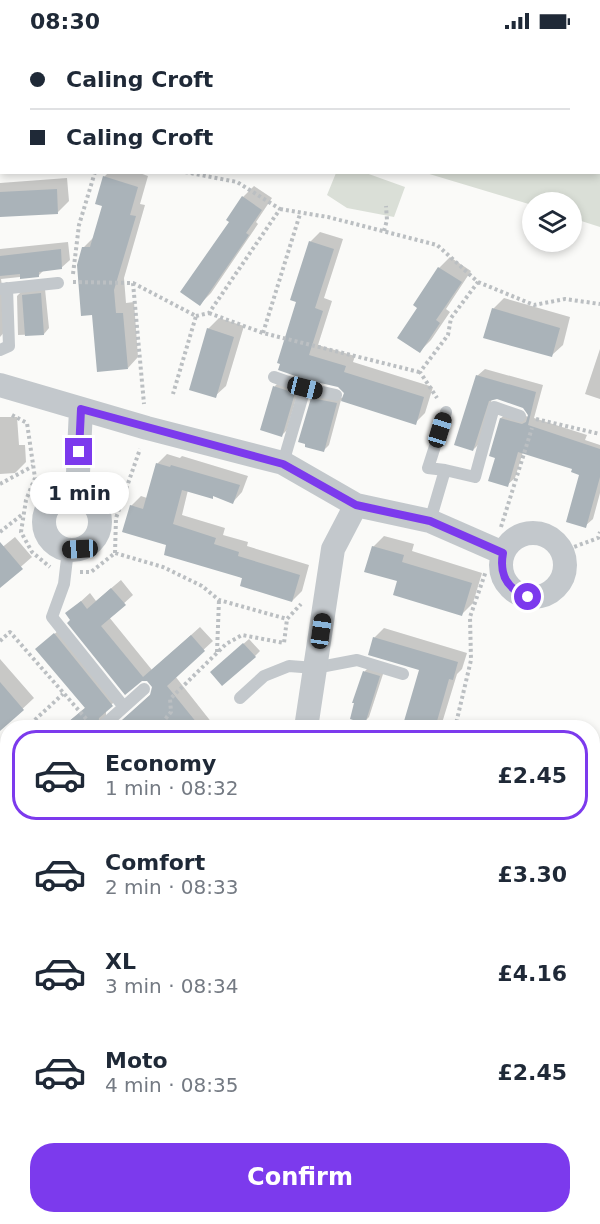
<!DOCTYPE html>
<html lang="en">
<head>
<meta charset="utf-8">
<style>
  body { margin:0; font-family:"DejaVu Sans",sans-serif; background:#f2f2f3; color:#1f2937; height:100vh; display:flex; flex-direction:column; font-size:22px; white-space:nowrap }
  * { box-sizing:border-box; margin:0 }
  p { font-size:20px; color:#747a83 }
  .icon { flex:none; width:33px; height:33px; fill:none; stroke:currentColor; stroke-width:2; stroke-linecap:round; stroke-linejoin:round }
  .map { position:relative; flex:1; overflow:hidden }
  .panel { position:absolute; left:0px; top:678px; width:600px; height:504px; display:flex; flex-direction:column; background:#fff; border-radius:24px 24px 0 0; box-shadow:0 3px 9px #0003 }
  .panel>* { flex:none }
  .hud { position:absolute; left:0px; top:0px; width:600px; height:132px; box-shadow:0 3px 9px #0003; display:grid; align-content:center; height:132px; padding:0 30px; background:#fff }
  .fabs { position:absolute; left:522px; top:150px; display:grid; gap:12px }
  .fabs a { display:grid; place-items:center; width:60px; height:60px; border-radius:50%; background:#fff; box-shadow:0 3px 9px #0003; font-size:30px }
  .end { position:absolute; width:27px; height:27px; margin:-14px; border:8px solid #7c3aed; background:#fff; box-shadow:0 0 0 3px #fff }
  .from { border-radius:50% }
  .bubble { position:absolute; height:42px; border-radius:21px; background:#fff; box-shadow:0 3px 9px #0003; font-size:20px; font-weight:700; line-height:42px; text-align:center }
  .car { position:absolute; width:18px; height:36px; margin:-18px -9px; border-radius:8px; box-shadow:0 0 4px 2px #0007; background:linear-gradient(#222 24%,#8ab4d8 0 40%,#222 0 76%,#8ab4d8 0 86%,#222 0) }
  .hud b { display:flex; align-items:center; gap:21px; height:57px; font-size:22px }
  .hud b+b { border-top:2px solid #e0e1e3 }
  .hud i { width:15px; height:15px; background:#1f2937 }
  ul { padding:10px 0 0; list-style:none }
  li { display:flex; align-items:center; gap:18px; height:90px; margin:0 12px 9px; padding:0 18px; border:3px solid transparent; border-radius:24px }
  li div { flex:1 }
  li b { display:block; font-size:22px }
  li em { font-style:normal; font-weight:700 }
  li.selected { border-color:#7c3aed }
  li>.icon { width:54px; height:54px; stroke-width:1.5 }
  .button { display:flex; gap:12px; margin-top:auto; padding:12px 30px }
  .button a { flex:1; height:69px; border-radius:24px; background:#7c3aed; color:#fff; font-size:24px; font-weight:700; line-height:69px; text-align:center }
  .status { display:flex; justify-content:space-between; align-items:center; height:42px; padding:0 30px; background:#fff; direction:ltr }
  .status svg { height:16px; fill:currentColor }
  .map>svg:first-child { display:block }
</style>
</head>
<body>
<div class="status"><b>08:30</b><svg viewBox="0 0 49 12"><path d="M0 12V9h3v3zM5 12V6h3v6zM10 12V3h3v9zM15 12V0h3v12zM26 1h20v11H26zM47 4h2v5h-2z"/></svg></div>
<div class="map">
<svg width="600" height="1182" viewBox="0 0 600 1182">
  <rect width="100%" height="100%" fill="#fafaf8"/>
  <path fill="#dadfd7" d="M0,0H600V185L572,176V160H532V163L426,131L598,130V2H2L1,62Z
    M336,131H366L405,145L394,175L347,166L327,153Z"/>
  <path fill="#0003" d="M109,130H137L148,134L140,162L145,163L124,236L126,261L134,260L138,315L128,326L93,271L83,206L94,195L104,163V135Z
    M67,136L69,159L58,170L0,174V141Z
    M254,144L272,156L256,180L258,182L211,251L200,262L231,179L243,155Z
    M320,190L343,197L324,256L332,259L318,303L355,314L353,320L433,345L425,371L415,381L341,358L329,403L324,408L312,357L317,351L344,356L346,351L339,344L308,337L298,259L310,200Z
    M68,200L70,218L61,226L44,228L39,233L1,237L8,286L0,295V207Z
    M450,215L471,229L446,267L450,270L431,298L420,309L419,265L415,263L439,226Z
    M45,247L49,286L44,292L18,293L17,254L22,249Z
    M504,256L570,275L563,303L552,313L493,267Z
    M219,276L244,284L226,344L215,354L208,287Z
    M600,307V357L585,352Z
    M485,327L543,343L534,376L587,393L585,398L600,403V451L593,477L585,484L581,432L574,426L523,410L515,436L507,443L497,415L501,376L508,369L529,375L524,365L496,356H492L481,400L473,408L477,334Z
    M280,339L299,346L287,388L282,393L261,387L275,344Z
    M0,375H17L19,403H25L26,420L15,431L0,432Z
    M167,412L180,416L182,414L248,434L242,450L233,460L214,453L212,455L188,448L182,473L225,486L223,493L248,500L247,504L309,523L302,549L292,559L168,502L131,464L141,454L147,456L157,422Z
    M384,494L414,502L412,509L482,531L473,561L462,572L373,505Z
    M15,495L32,515L0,543V507Z
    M121,538L133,553L109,575L152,628L200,585L213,599L175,634L216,686H114L151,652L154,644L148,638H141L67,572L90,551L96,559Z
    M64,584L120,654L106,668V676L96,686H61L86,665L46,599Z
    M384,586L467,611L462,627L457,632L442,681L448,682L447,686H403L421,627L374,596Z
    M249,597L260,609L255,614L217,625Z
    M0,617L34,656L2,686L0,684Z
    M370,624L384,629L369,675L364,680L356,660H354L365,629Z
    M8,718V755L0,746V724Z
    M42,1174H160V1180L190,1182H41Z"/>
  <path fill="#aab3b9" d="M103,134L138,145L130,173L136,174L114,248L116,271H123L128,327L97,330L92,273L81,274L77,223L82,205H90L102,164L95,162Z
    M57,147L58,172L0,175V150Z
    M242,154L262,168L246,191L249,193L200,264L180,250L229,180L226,178Z
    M309,199L334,207L315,266L323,269L309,313L346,324L344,330L424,355L416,383L341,359L344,351L338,345L307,338L278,328L280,322L277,321L296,260L290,258Z
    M61,207L62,227L39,230V235L20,237V232L0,234V214Z
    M438,225L462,240L436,278L440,281L420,311L397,296L417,266L413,263Z
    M41,251L44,293L25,294L22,253Z
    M492,266L560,286L552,315L483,296Z
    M207,286L234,295L216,356L189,348Z
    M476,333L536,350L528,383L600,407V435L586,486L566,480L579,433L571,430L572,427L518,410L508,445L488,439L495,416L489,414L500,376L522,382L526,380L528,373L523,366L497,357L489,359L473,409L454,403Z
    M273,344L295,351L282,395L260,388Z
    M311,356L337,361L324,410L305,405V402L298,400Z
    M156,421L170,425L171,423L240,443L233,462L213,454V457L182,448L173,482L216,496L214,502L239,510L238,514L300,533L292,560L240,544L242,536L164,513L166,503L122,490L130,463L143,467Z
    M0,500L23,527L0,546Z
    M372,504L404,513L402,520L472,541L462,574L393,553L397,539L364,530Z
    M111,546L126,563L101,584L143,635L191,593L205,609L167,644L201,686H113L150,653L152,645L147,639H142L125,653L67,581L70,578L65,571L81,559L87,567Z
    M54,591L113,664L99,676L98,686H61L85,666L35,607Z
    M373,595L458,620L453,638L449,637L435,686H402L419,628L368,613Z
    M243,601L256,615L222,644L210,630Z
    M363,629L380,634L365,682L350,677L354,661H352Z
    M0,640L24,668L0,689Z"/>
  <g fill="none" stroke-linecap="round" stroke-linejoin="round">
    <path stroke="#bbbfc2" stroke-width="4" stroke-dasharray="3 3" stroke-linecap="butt" d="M0,122H2
      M185,130L237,140L280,167L209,271L196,274
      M280,167L328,175L437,203L478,240L451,276L448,293L420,330L437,356
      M384,189L387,178L386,164
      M73,232L79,183L95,130
      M73,240L133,241L144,362
      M478,240L534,263L565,257L600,262
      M133,241L196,274L173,352
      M209,271L263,291L419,330
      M263,291L300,172
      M12,373L27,381L35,436L26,458L21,490L32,510L50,525
      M536,377L600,392
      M0,442L33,424
      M501,485L532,386
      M0,490L24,471
      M563,509L598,496L600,490
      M115,511L116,476L140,407
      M80,530H91L115,511L163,525L202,544L219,558L287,577L301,562
      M0,599L10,590L89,680
      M217,610L219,558
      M26,686L63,652
      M158,686L171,670L170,657L226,602L242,593L284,601L287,577
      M343,686L354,680L371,686
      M455,686L471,618L470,575L486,529
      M0,709L8,702
      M0,824L8,832
      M0,897L8,895
      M126,1182V1174"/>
    <path stroke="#c3c8cc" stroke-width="12" d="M0,247L58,241
      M0,308L9,304L7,246
      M274,335L305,346L336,353
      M283,421L305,346
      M445,428L428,426L446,370
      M430,479L445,428L475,435L494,365L520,374
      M68,508L64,542L52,575L124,665
      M240,656L264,634L289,624L315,626L357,618L403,632
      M105,682L144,647"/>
    <path stroke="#c3c8cc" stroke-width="24" d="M0,343L147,386L283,421L356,463L430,479L503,511
      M44 480a28 28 0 1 1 56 0a28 28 0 1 1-56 0Z
      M77,452L81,367
      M501 523a32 32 0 1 1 64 0a32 32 0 1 1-64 0Z
      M306,686L333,507L356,463
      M592,958L600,959
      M0,993L8,988
      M0,1039L8,1060
      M12,1174V1182"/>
  </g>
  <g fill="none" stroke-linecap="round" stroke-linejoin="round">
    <path stroke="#7c3aed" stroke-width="8" d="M79,410L81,367L283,422L356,463L430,479L503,511C499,533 507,547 528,555"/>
  </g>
</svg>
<div class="fabs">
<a><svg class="icon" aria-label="layers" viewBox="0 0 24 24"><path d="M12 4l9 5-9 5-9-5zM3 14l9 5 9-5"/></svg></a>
</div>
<i class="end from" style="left:528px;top:555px"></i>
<i class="end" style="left:79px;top:410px"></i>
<div class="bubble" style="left:30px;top:430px;width:99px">1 min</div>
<i class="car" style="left:305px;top:346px;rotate:104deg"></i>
<i class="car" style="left:440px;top:388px;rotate:17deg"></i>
<i class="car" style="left:80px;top:507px;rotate:267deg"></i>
<i class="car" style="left:321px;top:589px;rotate:8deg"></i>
<div class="hud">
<b><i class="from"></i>Caling Croft</b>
<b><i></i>Caling Croft</b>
</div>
<section class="panel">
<ul>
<li class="selected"><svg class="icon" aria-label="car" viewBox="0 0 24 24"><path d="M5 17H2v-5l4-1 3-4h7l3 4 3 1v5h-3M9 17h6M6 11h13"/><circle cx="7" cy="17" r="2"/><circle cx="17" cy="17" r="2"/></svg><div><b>Economy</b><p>1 min · 08:32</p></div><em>£2.45</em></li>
<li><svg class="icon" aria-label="car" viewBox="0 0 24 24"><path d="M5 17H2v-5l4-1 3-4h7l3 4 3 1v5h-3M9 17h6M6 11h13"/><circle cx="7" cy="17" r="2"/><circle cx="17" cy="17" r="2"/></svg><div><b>Comfort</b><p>2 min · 08:33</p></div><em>£3.30</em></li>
<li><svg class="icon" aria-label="car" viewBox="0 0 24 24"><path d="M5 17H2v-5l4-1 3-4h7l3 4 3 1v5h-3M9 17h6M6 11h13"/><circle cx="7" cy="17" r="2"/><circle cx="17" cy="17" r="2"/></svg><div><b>XL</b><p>3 min · 08:34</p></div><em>£4.16</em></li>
<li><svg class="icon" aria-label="car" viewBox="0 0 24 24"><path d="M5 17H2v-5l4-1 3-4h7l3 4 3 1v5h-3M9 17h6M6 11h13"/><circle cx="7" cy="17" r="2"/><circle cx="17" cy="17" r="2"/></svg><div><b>Moto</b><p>4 min · 08:35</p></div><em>£2.45</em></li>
</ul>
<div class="button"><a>Confirm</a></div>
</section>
</div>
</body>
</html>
